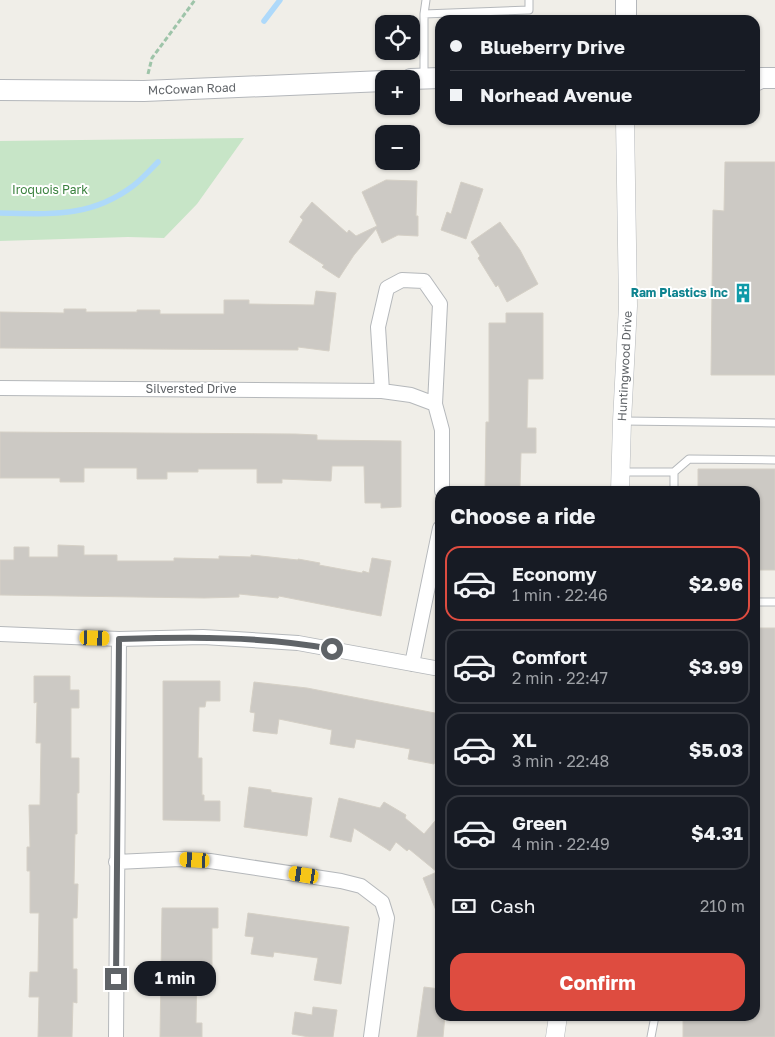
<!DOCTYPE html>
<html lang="en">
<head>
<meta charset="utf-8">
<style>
  body { margin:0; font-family:"Golos Text",sans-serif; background:#20242c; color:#f1f3f6; height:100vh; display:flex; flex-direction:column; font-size:19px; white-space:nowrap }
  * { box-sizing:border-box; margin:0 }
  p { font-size:16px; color:#9ea1a6 }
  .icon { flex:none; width:28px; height:28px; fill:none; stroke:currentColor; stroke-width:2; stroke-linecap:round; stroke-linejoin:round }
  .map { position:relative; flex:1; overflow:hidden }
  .side { position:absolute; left:435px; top:486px; width:325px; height:535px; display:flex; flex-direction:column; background:#171b24; border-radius:15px; box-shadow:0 1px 4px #0004 }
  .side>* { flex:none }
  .banner { position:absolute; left:435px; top:15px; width:325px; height:110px; border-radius:15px; box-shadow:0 1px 4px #0004; display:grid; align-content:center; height:110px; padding:0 15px; background:#171b24 }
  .fabs { position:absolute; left:375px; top:15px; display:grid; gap:10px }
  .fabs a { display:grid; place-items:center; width:45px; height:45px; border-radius:10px; background:#171b24; box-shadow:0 1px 4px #0004; font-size:25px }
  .end { position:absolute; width:22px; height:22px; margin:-11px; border:6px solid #5f6367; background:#fff; box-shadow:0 0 0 2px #fff }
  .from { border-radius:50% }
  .bubble { position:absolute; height:35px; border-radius:15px; background:#171b24; box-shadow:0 1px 4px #0004; font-size:16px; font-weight:700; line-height:35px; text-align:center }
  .car { position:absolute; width:15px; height:30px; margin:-15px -8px; border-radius:6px; box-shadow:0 0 4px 1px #0007; background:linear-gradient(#f5c518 24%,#345 0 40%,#f5c518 0 76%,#345 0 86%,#f5c518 0) }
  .banner b { display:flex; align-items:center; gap:18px; height:48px; font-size:19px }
  .banner b+b { border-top:1px solid #363941 }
  .banner i { width:12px; height:12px; background:#f1f3f6 }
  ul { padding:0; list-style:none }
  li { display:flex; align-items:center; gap:15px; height:75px; margin:0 10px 8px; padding:0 5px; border:2px solid #363941; border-radius:15px }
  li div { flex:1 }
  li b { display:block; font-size:19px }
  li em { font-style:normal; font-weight:700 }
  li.on { border-color:#de4c40 }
  li>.icon { width:45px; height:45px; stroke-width:1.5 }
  h2 { padding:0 15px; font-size:22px; line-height:60px }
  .pay { display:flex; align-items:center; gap:12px; height:55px; padding:0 15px; font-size:19px }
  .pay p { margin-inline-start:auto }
  .button { display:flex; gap:10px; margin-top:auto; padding:10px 15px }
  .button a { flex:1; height:58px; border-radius:15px; background:#de4c40; color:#fff; font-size:20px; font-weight:700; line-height:58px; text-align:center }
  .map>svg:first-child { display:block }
</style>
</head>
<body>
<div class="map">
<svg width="775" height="1037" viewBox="0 0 775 1037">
  <rect width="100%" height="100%" fill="#f0eee8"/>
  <path fill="#c7e5c7" d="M244,138L197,204L164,238L128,237L0,241V141Z"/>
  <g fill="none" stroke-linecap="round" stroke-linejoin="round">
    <path stroke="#aed9fa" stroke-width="5.5" d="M264,21L280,0
      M0,213C51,214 90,218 133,186C142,179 150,170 158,162"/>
  </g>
  <path fill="#ccc9c4" stroke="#d5d0c6" d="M725,162H775V375H711L713,210L724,211Z
    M386,180L417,181L416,216H418V236L398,235L382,243L376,229L354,255L339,278L322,267L324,265L289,242L303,220L300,217L312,202L347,233L349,230L356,236L377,226L362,192Z
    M461,182L483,189L466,239L441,230L447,212L451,214Z
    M500,222L520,250L538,284L507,302L498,285L496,287L478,258L480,256L471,242Z
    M316,291L336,293L329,351L298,347V350L0,348V312L64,313V309H86V312H137V310H160V314H224V300H249V304L314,305Z
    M506,313H543V379H528L527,428H536V453H521L520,487H506V491H485L486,422H489V323H506Z
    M0,432L295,434L317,435V440L401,441V507L381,508V503H365L364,466H332L331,481L282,479V483H257V469H198V472H167V479H137V468H84V482H60V478H0Z
    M698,469H775V570H755V491H698Z
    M58,545L84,546V555H117V561H174V558L219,559V556L251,557V555L298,560V559L320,563L319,565L362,573L363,571L369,573L372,558L391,561L381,616L279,596L278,598L239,594V597L204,598L0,595V560H14V547H29V557H58Z
    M755,628H775V1037H683V1016H755Z
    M34,676H70V690H79V708H71V758H79V793H77V834H75L74,884H78L77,918H73V969H77V1003L73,1002L72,1037H38L39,997H29L30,972H38L39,913H30V871H27V847H30L29,805H40L41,743H36L37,702L34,703Z
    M163,681H220V701H206L205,707H199L198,758H202V795H204V801H220V821L163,820Z
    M254,682L307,688L440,714V736L434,764L408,759L410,749L356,739L354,748L330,744L332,730L279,719L277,734L253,731L255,713L250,712Z
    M249,787L271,790V792L312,798L307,836L244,827Z
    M339,798L380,808L384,802L406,815L405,818L424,834L440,815V918H439L423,878L437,872L409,849L407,851L396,842L390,851L354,828L351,842L330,837Z
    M162,908H218V928H212V967H197L196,1023H202V1037H160Z
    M248,913L349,927L341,984L314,980L318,958L274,952L273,957L251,954L254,937L245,936Z
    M424,987L440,989V1016H445L443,1037H417Z
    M313,1007L337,1010L333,1037H309L292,1034L295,1012L312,1015Z"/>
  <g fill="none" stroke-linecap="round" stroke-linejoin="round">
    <defs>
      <path id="service" d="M424,14L529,10V0
        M424,76V14L426,0
        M623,421L775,423
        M621,472H674V491
        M674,472L689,459L775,460
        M755,602H775
        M651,1037L655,1016"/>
      <path id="minor" d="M0,388L382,391L411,395L435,404L442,430V491
        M382,391L378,327L387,288L402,280L424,281L440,304L435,404
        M0,634L119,639L203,637L298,643L440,669
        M412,664L440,528
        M116,862L180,859L210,861L341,881L361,886L382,902L387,918L371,1037
        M116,1037L119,639"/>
      <path id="tertiary" d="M620,491L622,421L628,306L625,120
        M555,1037L558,1016"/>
      <path id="secondary" d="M626,0V20
        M411,79L440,78
        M755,81L761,78H775
        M0,90L144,91L384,81"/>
    </defs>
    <use href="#service" stroke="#b5b8bb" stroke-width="9"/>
    <use href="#minor" stroke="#b5b8bb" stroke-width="16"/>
    <use href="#tertiary" stroke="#b5b8bb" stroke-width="19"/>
    <use href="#secondary" stroke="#b4b7bb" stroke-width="22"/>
    <path stroke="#9ec4a9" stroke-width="3" stroke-dasharray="5 2.5" stroke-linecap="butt" d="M148,74L152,58L195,0"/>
    <use href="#service" stroke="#fff" stroke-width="7"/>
    <use href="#minor" stroke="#fff" stroke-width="14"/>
    <use href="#tertiary" stroke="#fff" stroke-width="18"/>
    <use href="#secondary" stroke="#fff" stroke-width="20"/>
  </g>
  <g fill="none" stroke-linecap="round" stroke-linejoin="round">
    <path stroke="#5f6367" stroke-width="6" d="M116,979L119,639C190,637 261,636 332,649"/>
  </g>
  <defs>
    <symbol id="building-bare" viewBox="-9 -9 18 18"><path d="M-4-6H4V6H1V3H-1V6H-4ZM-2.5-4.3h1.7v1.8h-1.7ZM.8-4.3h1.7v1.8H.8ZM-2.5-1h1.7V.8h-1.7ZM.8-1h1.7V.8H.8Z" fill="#0f9aa8" stroke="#fff" stroke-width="2.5" paint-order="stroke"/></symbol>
  </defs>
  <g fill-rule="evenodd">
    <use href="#building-bare" x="729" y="279" width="28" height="28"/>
  </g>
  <g text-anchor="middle" stroke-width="4" stroke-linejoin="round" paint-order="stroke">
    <g font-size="12" fill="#5f6367" stroke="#fff">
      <text transform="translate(192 89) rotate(-2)" y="4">McCowan Road</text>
      <text transform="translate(625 366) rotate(-87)" y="4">Huntingwood Drive</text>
      <text x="191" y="393">Silversted Drive</text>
    </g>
    <g font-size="12" fill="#3b823f" stroke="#fff">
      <text x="50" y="194">Iroquois Park</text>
    </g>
    <g font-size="12" font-weight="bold" fill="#0d838f" stroke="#fff" text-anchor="end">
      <text x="728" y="297">Ram Plastics Inc</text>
    </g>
  </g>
</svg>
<div class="fabs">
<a><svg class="icon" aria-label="locate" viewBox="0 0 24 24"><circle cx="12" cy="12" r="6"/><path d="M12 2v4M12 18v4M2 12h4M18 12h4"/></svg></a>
<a>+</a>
<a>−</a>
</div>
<i class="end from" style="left:332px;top:649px"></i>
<i class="end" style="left:116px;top:979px"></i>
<div class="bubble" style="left:134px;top:961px;width:82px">1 min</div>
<i class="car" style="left:95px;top:638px;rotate:92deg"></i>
<i class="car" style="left:195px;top:860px;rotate:273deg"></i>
<i class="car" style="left:304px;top:875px;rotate:279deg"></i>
<div class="banner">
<b><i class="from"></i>Blueberry Drive</b>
<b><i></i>Norhead Avenue</b>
</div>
<section class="side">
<h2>Choose a ride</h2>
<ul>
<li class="on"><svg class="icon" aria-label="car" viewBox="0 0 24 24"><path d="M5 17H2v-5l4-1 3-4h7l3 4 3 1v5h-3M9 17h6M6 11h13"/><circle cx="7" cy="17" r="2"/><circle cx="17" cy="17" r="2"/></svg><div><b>Economy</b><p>1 min · 22:46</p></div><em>$2.96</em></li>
<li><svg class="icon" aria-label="car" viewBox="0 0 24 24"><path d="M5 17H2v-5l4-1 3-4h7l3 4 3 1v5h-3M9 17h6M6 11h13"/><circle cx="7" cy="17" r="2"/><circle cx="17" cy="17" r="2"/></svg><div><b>Comfort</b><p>2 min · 22:47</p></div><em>$3.99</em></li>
<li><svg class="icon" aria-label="car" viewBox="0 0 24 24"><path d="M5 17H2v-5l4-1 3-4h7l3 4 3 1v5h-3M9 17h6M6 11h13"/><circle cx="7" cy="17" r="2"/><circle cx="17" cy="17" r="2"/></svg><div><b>XL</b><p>3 min · 22:48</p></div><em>$5.03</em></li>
<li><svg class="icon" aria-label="car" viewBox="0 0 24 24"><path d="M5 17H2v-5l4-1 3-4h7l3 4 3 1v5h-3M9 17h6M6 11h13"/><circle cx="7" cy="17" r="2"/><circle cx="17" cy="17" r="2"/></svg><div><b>Green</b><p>4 min · 22:49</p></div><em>$4.31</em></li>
</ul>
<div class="pay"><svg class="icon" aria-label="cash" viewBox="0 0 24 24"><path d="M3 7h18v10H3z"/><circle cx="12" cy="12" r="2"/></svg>Cash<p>210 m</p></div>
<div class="button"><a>Confirm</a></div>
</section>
</div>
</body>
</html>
